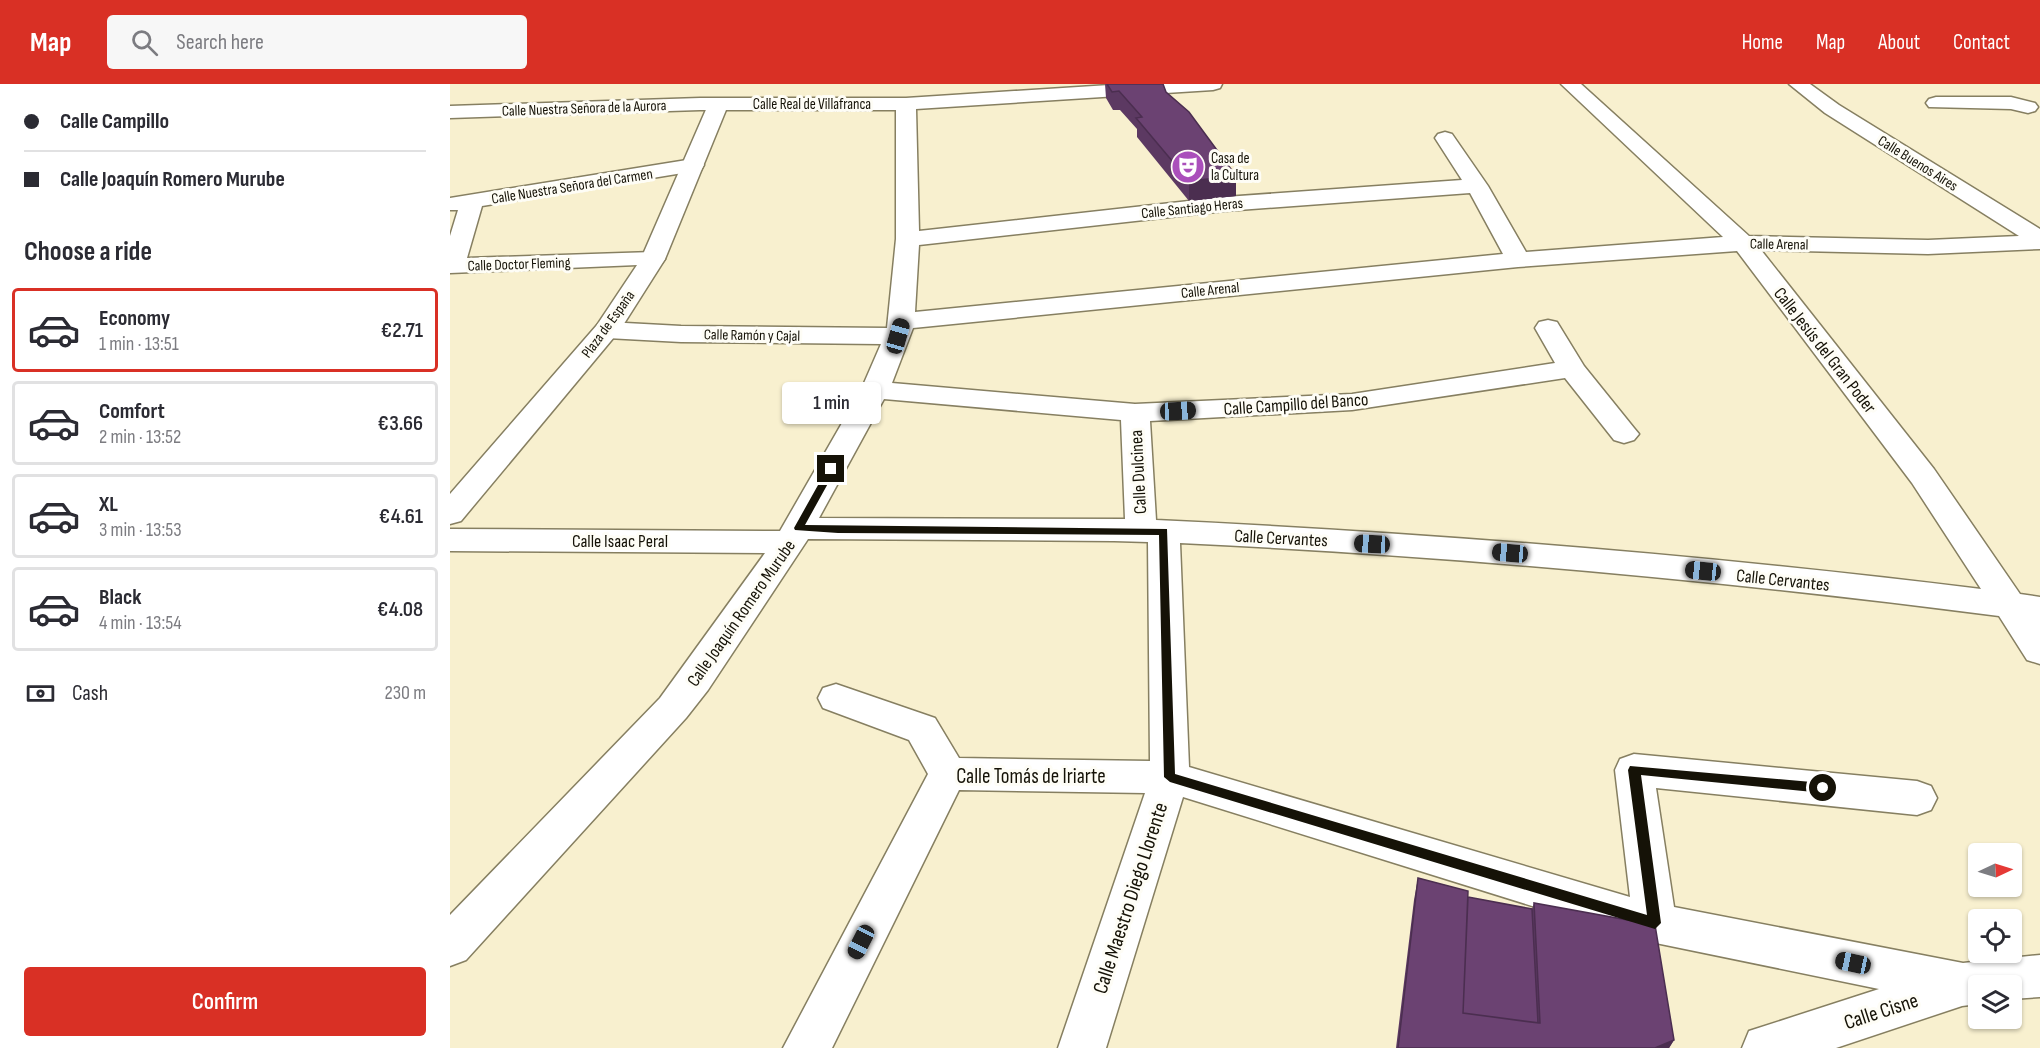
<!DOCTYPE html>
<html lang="en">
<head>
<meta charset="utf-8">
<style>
  body { margin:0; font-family:"Sofia Sans Condensed",sans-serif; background:#f7f7f7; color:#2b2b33; height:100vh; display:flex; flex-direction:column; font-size:22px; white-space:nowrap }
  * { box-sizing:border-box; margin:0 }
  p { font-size:20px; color:#7c7c81 }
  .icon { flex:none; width:33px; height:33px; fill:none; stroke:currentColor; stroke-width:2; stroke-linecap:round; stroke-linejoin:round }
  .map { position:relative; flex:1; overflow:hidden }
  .details { display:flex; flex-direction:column; background:#fff; width:450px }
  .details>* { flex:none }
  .hud { display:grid; align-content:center; height:132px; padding:0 24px; background:#fff }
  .needle { width:39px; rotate:86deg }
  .tools { position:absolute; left:1518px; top:759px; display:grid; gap:12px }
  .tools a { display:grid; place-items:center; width:54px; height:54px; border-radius:6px; background:#fff; box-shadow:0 2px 4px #0004; font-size:30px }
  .end { position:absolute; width:27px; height:27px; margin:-14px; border:8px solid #151207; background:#fff; box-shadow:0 0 0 3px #fff }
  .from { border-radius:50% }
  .bubble { position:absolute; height:42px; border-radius:6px; background:#fff; box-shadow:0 2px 4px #0004; font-size:20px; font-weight:600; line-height:42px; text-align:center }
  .car { position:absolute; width:18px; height:36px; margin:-18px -9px; border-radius:8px; box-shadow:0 0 4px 2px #0007; background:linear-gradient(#222 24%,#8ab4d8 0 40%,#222 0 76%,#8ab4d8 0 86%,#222 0) }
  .hud b { display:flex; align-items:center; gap:21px; height:57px; font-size:22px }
  .hud b+b { border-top:2px solid #e1e1e2 }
  .hud i { width:15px; height:15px; background:#2b2b33 }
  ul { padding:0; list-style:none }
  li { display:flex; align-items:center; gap:18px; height:84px; margin:0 12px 9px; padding:0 12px; border:3px solid #e1e1e2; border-radius:6px }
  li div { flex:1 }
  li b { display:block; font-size:22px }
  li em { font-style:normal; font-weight:600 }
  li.active { border-color:#d93025 }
  li>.icon { width:54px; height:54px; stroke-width:1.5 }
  h2 { padding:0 24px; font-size:27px; line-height:72px }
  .pay { display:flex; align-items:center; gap:15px; height:66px; padding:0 24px; font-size:22px }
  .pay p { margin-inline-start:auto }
  .button { display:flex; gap:12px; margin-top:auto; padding:12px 24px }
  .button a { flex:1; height:69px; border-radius:6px; background:#d93025; color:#fff; font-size:24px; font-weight:600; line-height:69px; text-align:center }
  header { display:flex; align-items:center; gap:36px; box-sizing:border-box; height:84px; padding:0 30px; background:#d93025; color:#fff }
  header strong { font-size:28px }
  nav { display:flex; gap:33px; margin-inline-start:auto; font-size:21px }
  .search { width:420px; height:54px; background:#f7f7f7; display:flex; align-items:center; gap:15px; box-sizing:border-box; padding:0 21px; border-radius:6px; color:#7c7c81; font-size:22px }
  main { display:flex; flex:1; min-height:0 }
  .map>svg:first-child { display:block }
</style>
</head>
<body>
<header>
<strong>Map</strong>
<div class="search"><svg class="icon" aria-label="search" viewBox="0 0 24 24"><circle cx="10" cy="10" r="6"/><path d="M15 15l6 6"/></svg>Search here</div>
<nav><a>Home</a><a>Map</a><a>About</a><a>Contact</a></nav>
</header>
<main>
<section class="details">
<div class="hud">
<b><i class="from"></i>Calle Campillo</b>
<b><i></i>Calle Joaquín Romero Murube</b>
</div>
<h2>Choose a ride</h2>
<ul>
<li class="active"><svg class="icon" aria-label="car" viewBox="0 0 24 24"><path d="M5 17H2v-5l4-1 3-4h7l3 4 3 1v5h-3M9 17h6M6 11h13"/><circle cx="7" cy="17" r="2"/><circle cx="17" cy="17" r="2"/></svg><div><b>Economy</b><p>1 min · 13:51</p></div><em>€2.71</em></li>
<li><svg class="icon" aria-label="car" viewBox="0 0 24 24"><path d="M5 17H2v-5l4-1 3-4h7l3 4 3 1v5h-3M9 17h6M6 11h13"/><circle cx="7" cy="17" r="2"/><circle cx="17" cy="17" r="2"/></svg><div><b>Comfort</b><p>2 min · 13:52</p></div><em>€3.66</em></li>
<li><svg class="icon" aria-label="car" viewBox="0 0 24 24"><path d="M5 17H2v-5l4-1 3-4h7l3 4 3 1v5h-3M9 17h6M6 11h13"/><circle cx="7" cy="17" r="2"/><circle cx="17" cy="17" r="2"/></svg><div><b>XL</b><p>3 min · 13:53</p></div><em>€4.61</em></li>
<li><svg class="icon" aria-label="car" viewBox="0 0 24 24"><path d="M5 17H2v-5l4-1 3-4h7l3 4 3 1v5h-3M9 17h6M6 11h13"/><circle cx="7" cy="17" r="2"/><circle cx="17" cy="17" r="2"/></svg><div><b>Black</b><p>4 min · 13:54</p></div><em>€4.08</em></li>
</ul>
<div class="pay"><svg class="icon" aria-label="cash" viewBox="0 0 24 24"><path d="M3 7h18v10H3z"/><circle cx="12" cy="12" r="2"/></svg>Cash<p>230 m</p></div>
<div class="button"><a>Confirm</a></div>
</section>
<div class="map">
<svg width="1590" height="964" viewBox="0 0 1590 964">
  <rect width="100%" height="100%" fill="#f8f0cf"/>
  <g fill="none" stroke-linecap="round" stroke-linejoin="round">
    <defs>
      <path id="pedestrian" d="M268,15L275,17L278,21L215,175L170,246L11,437L0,440V410L147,241L191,175L258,21L261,17Z"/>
      <path id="minor" d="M675,0H772L770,4L763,6L466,25L469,147L775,113L1012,96L985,54L988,50L995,48L1002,50L1038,102L1076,168L1273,153L1111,0H1131L1299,152L1478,156L1569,152L1375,29L1339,0H1360L1389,21L1590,145V165L1478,170L1311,166L1484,385L1570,510L1590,513V580L1577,576L1549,532C1277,497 1004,472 730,459L739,683L1180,813L1165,686L1170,675L1184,670L1467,697L1481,702L1487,714L1481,726L1467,731L1206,704L1224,823L1513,879L1590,871V913L1562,915V902H1528V920L1512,922L1386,964H1292L1299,947L1429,905L1191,856L733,713L656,964H608L695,709L509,706L382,964H333L478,690L459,656L373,624L368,614L373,604L386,600L485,634L509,674L700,677L698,458L664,457L358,455L258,606L236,634L16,876L0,882V831L210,614L315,469L0,467V445L330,447L411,306L431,260L231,258L157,254L148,252L144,246L148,240L157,238L231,242L437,244L446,155V26H250L0,34V22L250,14H456ZM1020,109L1053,170L465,228L469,161L775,127ZM1287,167L1462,399L1531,505C1257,471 982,449 706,436L700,337L902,326L1115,294L1164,356L1174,359L1184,356L1189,350L1184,344L1134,282L1107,238L1098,236L1089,238L1085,244L1105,279L902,310L685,320L442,299L463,244L1068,183ZM434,315L671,336L675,435L369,434Z
        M1486,13H1561L1585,19L1588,23L1585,27L1578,29L1561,25L1479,23L1476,19L1479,15Z
        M243,75L251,76L254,81L251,86L32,122L17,174L203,168L211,170L215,175L211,180L0,189V152L8,126H0V114Z"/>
    </defs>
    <use href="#pedestrian" stroke="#867f61" stroke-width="3"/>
    <use href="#minor" stroke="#867f61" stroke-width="3"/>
    <use href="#pedestrian" fill="#fff" fill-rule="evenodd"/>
    <use href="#minor" fill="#fff" fill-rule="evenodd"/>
  </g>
  <path fill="#5c3962" d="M655,0H713L716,8L786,112L739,117L687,53V45L670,26H663L656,14Z
    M968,794L1018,813L1082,825L1084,819L1224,956L1219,964H946L964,816Z"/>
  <path fill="#4b2e50" d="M786,92V112L739,117V97Z
    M1224,956L1219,964H1205Z"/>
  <path fill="#6b4272" stroke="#4b2e50" stroke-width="1.5" d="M657,0H713L716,8L739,28L786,92L739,97L686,34L692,33L669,7L662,8Z
    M968,794L1018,807L1013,929L1090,939L1084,819L1205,841L1224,956L1205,964H948Z
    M1018,813L1082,825L1088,939L1013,929Z"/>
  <path fill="#151207" d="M381,382L386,385L355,441L717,445L725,690L1197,831L1178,686L1180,682L1373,699L1379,704L1373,709L1191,691L1211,839L1205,845L720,698L714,693L709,451L388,449L345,446L344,444L377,385Z"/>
  <defs>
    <symbol id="theatre-disc" viewBox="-11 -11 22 22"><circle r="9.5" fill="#aa4fbb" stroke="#fefdf6"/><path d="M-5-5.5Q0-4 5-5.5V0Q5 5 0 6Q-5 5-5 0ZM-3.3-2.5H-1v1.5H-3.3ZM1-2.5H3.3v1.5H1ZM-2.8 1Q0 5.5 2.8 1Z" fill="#fff"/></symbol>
  </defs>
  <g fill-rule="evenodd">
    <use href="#theatre-disc" x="719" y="64" width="38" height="38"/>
  </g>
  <g text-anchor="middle" stroke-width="6" stroke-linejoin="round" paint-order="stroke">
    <g font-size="15" fill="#151207" stroke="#fefdf6">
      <text x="362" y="25">Calle Real de Villafranca</text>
      <text transform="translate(134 24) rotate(-2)" y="5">Calle Nuestra Señora de la Aurora</text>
      <text transform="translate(1468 79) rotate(32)" y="5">Calle Buenos Aires</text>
      <text transform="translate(122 102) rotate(-9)" y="5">Calle Nuestra Señora del Carmen</text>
      <text transform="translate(742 124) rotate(-6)" y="5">Calle Santiago Heras</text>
      <text transform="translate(1329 160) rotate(1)" y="5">Calle Arenal</text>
      <text transform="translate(69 180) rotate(-2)" y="5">Calle Doctor Fleming</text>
      <text transform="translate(760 206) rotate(-6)" y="5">Calle Arenal</text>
      <text transform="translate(158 240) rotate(-54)" y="5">Plaza de España</text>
      <text transform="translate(302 251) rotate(1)" y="5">Calle Ramón y Cajal</text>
    </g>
    <g font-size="15" fill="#151207" stroke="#fefdf6" text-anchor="start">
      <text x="761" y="79">Casa de<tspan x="761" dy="17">la Cultura</tspan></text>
    </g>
    <g font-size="18" fill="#151207" stroke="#fefdf6">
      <text transform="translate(1375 266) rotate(52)" y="6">Calle Jesús del Gran Poder</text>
      <text transform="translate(846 320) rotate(-4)" y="6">Calle Campillo del Banco</text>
      <text transform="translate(688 388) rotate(-93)" y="6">Calle Dulcinea</text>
      <text transform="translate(831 454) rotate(3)" y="6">Calle Cervantes</text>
      <text x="170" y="463">Calle Isaac Peral</text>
      <text transform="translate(1333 496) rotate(6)" y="6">Calle Cervantes</text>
      <text transform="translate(291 529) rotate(-55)" y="6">Calle Joaquín Romero Murube</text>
    </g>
    <g font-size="21" fill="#151207" stroke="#fefdf6">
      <text x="581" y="699">Calle Tomás de Iriarte</text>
      <text transform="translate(680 814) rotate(-72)" y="7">Calle Maestro Diego Llorente</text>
      <text transform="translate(1431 927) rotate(-18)" y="7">Calle Cisne</text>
    </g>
  </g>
</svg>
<div class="tools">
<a><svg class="needle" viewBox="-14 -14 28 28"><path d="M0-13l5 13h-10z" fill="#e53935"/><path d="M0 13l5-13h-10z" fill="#7c7c81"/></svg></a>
<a><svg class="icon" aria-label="locate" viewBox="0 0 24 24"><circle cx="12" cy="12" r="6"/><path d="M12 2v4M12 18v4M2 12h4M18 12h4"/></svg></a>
<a><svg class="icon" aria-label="layers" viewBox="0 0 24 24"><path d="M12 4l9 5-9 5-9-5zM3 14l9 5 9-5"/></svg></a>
</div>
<i class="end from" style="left:1373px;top:704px"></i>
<i class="end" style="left:381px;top:385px"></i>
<div class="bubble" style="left:332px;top:298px;width:99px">1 min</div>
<i class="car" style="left:448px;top:252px;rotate:16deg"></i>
<i class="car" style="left:728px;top:327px;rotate:87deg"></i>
<i class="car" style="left:922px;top:460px;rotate:273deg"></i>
<i class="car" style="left:1060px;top:469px;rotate:275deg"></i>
<i class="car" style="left:1253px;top:487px;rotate:276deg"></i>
<i class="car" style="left:411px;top:858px;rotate:207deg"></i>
<i class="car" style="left:1403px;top:879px;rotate:282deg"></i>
</div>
</main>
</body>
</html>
